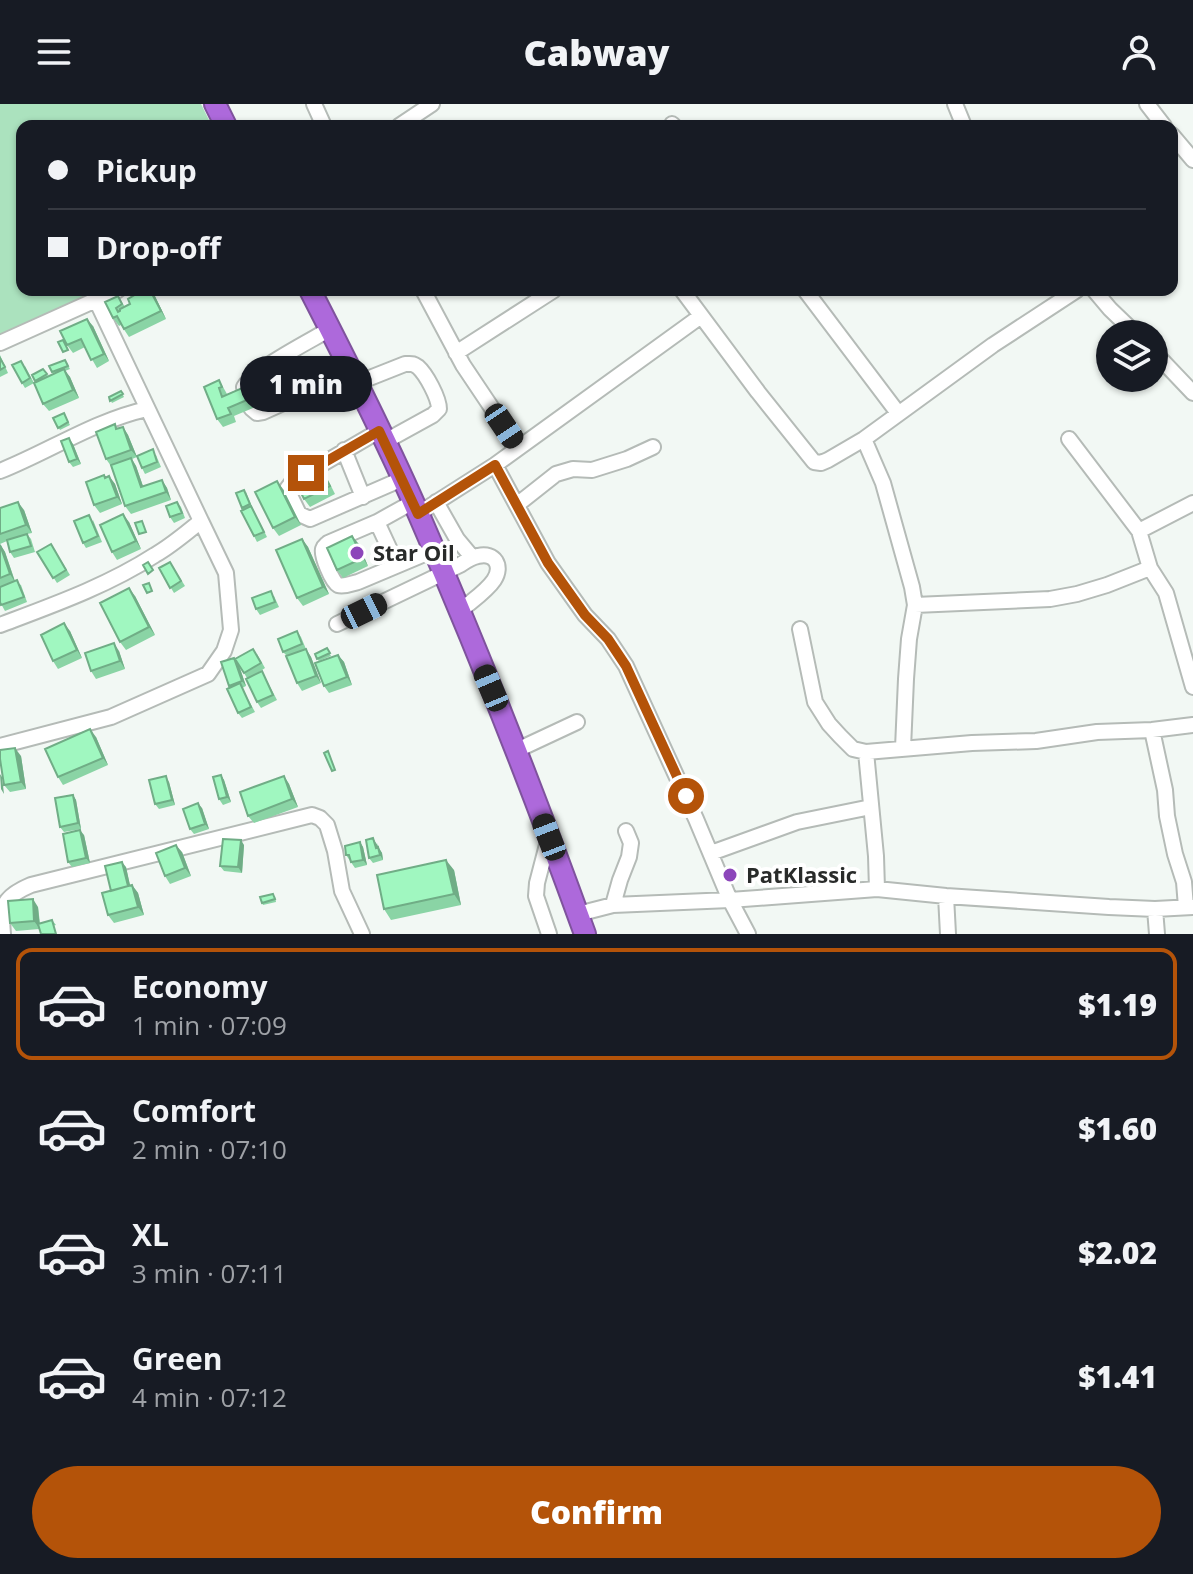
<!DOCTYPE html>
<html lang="en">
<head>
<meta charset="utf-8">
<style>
  body { margin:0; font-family:"Open Sans",sans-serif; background:#242831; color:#f1f3f6; height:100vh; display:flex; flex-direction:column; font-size:30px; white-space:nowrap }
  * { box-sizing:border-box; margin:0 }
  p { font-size:26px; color:#9ea1a6 }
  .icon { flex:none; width:44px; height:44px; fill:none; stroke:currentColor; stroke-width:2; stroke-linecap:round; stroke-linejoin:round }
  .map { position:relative; height:830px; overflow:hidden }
  .drawer { display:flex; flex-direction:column; background:#171b24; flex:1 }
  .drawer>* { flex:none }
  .top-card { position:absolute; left:16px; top:16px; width:1162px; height:176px; border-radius:16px; box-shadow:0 2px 6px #0004; display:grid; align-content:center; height:176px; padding:0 32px; background:#171b24 }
  .buttons { position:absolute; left:1096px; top:216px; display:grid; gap:16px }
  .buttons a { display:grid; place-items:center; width:72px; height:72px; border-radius:50%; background:#171b24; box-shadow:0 2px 6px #0004; font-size:40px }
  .end { position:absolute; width:36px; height:36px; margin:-18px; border:10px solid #b45309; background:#fff; box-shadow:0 0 0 4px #fff }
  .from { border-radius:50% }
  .bubble { position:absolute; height:56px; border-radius:28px; background:#171b24; box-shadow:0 2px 6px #0004; font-size:26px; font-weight:800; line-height:56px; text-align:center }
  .car { position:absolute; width:24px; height:48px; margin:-24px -12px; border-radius:10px; box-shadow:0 0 6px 2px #0007; background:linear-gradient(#222 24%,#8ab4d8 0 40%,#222 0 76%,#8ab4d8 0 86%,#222 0) }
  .top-card b { display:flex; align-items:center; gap:28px; height:76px; font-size:30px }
  .top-card b+b { border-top:2px solid #363941 }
  .top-card i { width:20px; height:20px; background:#f1f3f6 }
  ul { padding:14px 0 0; list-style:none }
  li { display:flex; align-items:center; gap:24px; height:112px; margin:0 16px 12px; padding:0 16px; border:4px solid transparent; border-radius:16px }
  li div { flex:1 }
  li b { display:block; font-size:30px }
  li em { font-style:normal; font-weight:800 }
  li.current { border-color:#b45309 }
  li>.icon { width:72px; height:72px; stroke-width:1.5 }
  .cta { display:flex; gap:16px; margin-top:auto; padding:16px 32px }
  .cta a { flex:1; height:92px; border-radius:48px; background:#b45309; color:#fff; font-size:32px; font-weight:800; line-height:92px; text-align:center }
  header { display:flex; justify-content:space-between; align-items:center; height:104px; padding:0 32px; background:#171b24; font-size:36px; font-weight:800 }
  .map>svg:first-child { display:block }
</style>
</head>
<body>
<header><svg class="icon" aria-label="menu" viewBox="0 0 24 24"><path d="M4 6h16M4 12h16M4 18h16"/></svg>Cabway<svg class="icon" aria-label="person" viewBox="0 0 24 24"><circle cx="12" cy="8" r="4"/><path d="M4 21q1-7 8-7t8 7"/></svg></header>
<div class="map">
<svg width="1193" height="830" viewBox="0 0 1193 830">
  <rect width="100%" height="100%" fill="#f2f8f4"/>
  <path fill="#abe2be" d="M0,0H201L212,22H22V186H104L0,232Z"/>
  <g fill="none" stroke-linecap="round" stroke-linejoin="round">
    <defs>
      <path id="minor" d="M314,0L324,22
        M955,0L964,22
        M1147,0L1164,22
        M672,20L674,22
        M399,22L432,0
        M1172,31L1193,56
        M423,186L463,261L518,343
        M682,186L758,288L814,358L821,359L828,356L864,335L993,241L1077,186
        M805,186L898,309
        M1094,186L1110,205L1136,230
        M0,239L118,186
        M1154,248L1193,289
        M456,249L554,186
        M283,253L301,291
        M357,279L405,260C412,260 412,259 418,263C426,270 439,294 439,305L433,311L384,338
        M246,293L244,283C254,265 310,237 330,225
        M251,304L257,309L263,308L352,268
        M379,327L293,377L287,385L299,410L310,415L402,375
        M864,335L883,379L912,483L915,501L909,535L906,575L903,644
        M1069,335L1139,427
        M344,346L363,393
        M495,361L548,459L585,511L608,535L626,562L696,715L730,796L748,830
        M0,367C50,347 94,317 147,305
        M413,398L377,418L328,439C326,441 324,442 323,445C321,451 332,478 338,481C345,483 352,479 358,478L434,446
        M436,398L457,435L472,453
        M1193,399L1139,427L1150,464L1166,489L1193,583
        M518,400L556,370L573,365L592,366L627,355L653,343
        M418,410L495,361L701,212
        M377,418L397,461
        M915,501L1050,495L1077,490L1107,481L1150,464
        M337,520L460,461C466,457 471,453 478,452C495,448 503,462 494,476C486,488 470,498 459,508
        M0,521C53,501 107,482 155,451C171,442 186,429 201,417L96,196
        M800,525L815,598L829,620L840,632L853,645L866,648L972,639L1036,637L1097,628L1152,626L1193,621
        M1152,626L1165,686L1167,712L1175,750L1184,778L1186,803
        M0,642L111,613L208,570L224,547L231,526L226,469L201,417
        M515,647L577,618
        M866,648L876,752L877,785
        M549,733L537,779L536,792L549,830
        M711,749L797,718L871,703
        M946,792L948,830
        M613,801L620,776L629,753L631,739L626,727
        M1155,805L1157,830
        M578,810L613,801L730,796L877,785L946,792L1109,803L1155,805L1193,803
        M3,830C0,800 5,792 31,781L312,711L320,714L327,721L335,747L342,787L362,830"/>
      <path id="highway" d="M215,0L226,22
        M310,186C348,260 386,335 419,411C479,549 534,689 585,830"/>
    </defs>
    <use href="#minor" stroke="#b5bbb7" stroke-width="18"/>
    <use href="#highway" stroke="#7f539d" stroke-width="24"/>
    <use href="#minor" stroke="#fff" stroke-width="14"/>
    <use href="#highway" stroke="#ad69db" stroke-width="20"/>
  </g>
  <path fill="#8ad4a5" d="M152,186L166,215L129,233L121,221L119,222L113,214L118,192L125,203Z
    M93,222L109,257L97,264L85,243L73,249L67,241Z
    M0,251L8,269L0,273Z
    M65,256L70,265L65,267L70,273L79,294L49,307L43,300L34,279L25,284L22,279L25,262L34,279L36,278L32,271L43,265L48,272L53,270L52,268Z
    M219,276L227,290L256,278L262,286L267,298L234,312L236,318L223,323L217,315Z
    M121,287L124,293L112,299L109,293Z
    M64,309L70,321L60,326L53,314Z
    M115,320L118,325L123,323L128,331L137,353L132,355L136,362L143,382L162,376L167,384L171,396L131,410L125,402L111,362L106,355Z
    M73,340L81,360L73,363L69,358Z
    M156,351L161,363L145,370L142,364Z
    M325,370L335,390L310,403L304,395Z
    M109,372L115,380L122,400L100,409L94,401L105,374Z
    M283,385L301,421L279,432L273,424Z
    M246,388L252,403L267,433L257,438L254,432L242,404Z
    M177,398L181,403L185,414L174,419L170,413Z
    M0,404L24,406L32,429L27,430L31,435L35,448L14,454L10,448L7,437L0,440Z
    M93,416L102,438L86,444L83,439Z
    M129,418L141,445L117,456L112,448Z
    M302,435L308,443L329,490L303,502L297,494Z
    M358,439L368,462L343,474L337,466Z
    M0,440L5,448L15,477L21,481L27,498L5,507L0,498Z
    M51,440L70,471L57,479L37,448Z
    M170,458L185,482L174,489L159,464Z
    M135,492L155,531L126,546L120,538Z
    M274,492L279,503L260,511L256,505Z
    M70,527L82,554L58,565L53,557Z
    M297,527L301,533L306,545L311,553L321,579L302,587L297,579L287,552L283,548Z
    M327,544L331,552L319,557L317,555Z
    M119,547L125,565L96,575L91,567Z
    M257,550L265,564L256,570L262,567L277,596L261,604L257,598L247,574L239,561L246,582L242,584L255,608L242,614L238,609L229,582L236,556Z
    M338,551L344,558L352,581L329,589L324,582Z
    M96,633L108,661L63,681L58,673Z
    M21,652L26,685L10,688L4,681Z
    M221,671L224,676L231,698L223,701L219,695Z
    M284,672L289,680L298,703L254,719L248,712Z
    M169,678L175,701L159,705L155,700Z
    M73,691L76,696L81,725L64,728L60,723Z
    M202,704L209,725L194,730L190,725Z
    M84,731L90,759L72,763L68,758Z
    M360,738L363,743L367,761L355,764L346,751Z
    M377,739L378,743L382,749L383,756L373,759L369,754Z
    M244,741L242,769L224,767L220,762Z
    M182,748L191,772L170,780L165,772Z
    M126,763L130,782L132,781L138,789L144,811L114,819L108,811L111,787Z
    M454,766L461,801L391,816L384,805Z
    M275,792L276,798L263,801L262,799Z
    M38,803L40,819L52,816L56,821L39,825L16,827L10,819Z"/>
  <path fill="#70ad86" d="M150,186H152L166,215L161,207Z
    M87,215L93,222L109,257L104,250Z
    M64,265L70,273L79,294L73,286Z
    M123,323L128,331L137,353L131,346Z
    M69,334L73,340L81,360L77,355Z
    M131,354L136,362L146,391L141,383Z
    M109,372L115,380L122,400L117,393Z
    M162,376L167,384L171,396L166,388Z
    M277,377L283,385L301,421L295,413Z
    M18,398L24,406L32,429L26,421Z
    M123,410L129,418L141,445L136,437Z
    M352,432L358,439L368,462L363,454Z
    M302,435L308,443L329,490L323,483Z
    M0,440L5,448L15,478L10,470Z
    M129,484L135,492L155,531L149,523Z
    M64,519L70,527L82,554L77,546Z
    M114,539L119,547L125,565L120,557Z
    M306,545L311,553L321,579L316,572Z
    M338,551L344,558L352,581L347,573Z
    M234,554L238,559L246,582L242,577Z
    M90,625L96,633L108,661L103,654Z
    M15,644L21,652L26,685L21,678Z
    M0,670L2,673L4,690L1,685Z
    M221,671L224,676L231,698L227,693Z
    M166,672L169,678L175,701L172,696Z
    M284,672L289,680L298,703L292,695Z
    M73,691L76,696L81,725L78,719Z
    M198,699L202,704L209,725L205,720Z
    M80,726L84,731L90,759L86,754Z
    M373,734L382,749L383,756L376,744Z
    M241,736L244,741L242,769L238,763Z
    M360,738L363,743L367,761L363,756Z
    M176,741L182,748L191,772L185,764Z
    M446,756L454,766L461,801L454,790Z
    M122,758L126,763L132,790L129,785Z
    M132,781L138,789L144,811L138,803Z
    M33,795L38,803L40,825L34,817Z"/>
  <path fill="#a0f7c0" stroke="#70ad86" stroke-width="2" d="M143,186H150L161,207L124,225L117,212L113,214L105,198L118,192L122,200L116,204L118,208L120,207V205L130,200L128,195Z
    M87,215L104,250L91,256L81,235L67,241L60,227Z
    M63,236L68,246L63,248L58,238Z
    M0,254L5,263L0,266Z
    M65,256L68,262L52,268L49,262Z
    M21,257L30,274L22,279L12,261Z
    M43,265L47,270L35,277L32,271Z
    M64,265L73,286L43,300L34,279Z
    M219,276L222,283L219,284L222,293L256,278L261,290L228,304L231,310L217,315L204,283Z
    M121,287L123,290L110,297L109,293Z
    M64,309L68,318L58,324L53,314Z
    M115,320L116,325L123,323L131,346L106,355L96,328Z
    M69,334L77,355L69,358L61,337Z
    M153,345L157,358L142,364L137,352Z
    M131,354L141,383L162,376L166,388L125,402L111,361Z
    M319,362L330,382L304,395L294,375Z
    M104,371L105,374L109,372L117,393L94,401L86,378Z
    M277,377L295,413L273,424L255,388Z
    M244,386L250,400L242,404L236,389Z
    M18,398L26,421L0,430V404Z
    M177,398L182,409L170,413L166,402Z
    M251,402L264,428L254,432L241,407Z
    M123,410L136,437L112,448L100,421Z
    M89,411L98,432L83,439L74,417Z
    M142,417L146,428L139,430L135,419Z
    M27,430L31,442L10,448L7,436Z
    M352,432L363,454L337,466L327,444Z
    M302,435L323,483L297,494L276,446Z
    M51,440L66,466L53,474L37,448Z
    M0,441L10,470L0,474Z
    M148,458L153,466L148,470L143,461Z
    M170,458L181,477L170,484L159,464Z
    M17,476L24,493L1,501L0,498V483Z
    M149,479L152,487L147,489L143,481Z
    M129,484L149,523L120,538L100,499Z
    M271,487L275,498L256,505L252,494Z
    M64,519L77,546L53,557L41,531Z
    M297,527L302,540L283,548L278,535Z
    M114,539L120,557L91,567L85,549Z
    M327,544L330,549L317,555L315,550Z
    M253,545L261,559L244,569L235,555Z
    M306,545L316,572L297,579L286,552Z
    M338,551L347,573L324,582L315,559Z
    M234,554L242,577L229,582L221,558Z
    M262,567L273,591L257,598L246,575Z
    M240,579L251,603L238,609L227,585Z
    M90,625L103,654L58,673L45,645Z
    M15,644L21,678L4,681L0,655V646Z
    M328,647L335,666L332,667L324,649Z
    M221,671L227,693L219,695L213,673Z
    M166,672L172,696L155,700L149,676Z
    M284,672L292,695L248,712L240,688Z
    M73,691L78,719L60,723L55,694Z
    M198,699L205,720L190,725L183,705Z
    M80,726L86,754L68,758L63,730Z
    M373,734L376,744L378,743L380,751L369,754L366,736Z
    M223,735L241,736L238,763L220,762Z
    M360,738L363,756L351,758L349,751H346L345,742Z
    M176,741L185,764L165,772L156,749Z
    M446,756L454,790L384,805L377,771Z
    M122,758L128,782L111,787L105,762Z
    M132,781L138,803L108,811L102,789Z
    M273,790L275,795L262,799L260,793Z
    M33,795L34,817L10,819L8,797Z
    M52,816L56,830H41L38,820Z"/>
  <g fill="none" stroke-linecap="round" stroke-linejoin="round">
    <path stroke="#b45309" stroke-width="10" d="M306,369L379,327L418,410L495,361L548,459L585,511L608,535L626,562L686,692"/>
  </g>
  <g fill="#8c46ba" stroke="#fff" stroke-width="3">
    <circle cx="357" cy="449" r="8"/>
    <circle cx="730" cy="771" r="8"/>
  </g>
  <g text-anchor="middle" stroke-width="8" stroke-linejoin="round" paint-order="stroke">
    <g font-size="22" font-weight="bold" fill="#292b2a" stroke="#fff" text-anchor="start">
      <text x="373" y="457">Star Oil</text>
      <text x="746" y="779">PatKlassic</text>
    </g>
  </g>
</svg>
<div class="buttons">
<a><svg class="icon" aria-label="layers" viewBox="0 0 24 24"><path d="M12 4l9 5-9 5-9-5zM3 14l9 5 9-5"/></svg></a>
</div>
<i class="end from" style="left:686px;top:692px"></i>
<i class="end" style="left:306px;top:369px"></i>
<div class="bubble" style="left:240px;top:252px;width:132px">1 min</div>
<i class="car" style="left:504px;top:322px;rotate:146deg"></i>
<i class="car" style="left:364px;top:507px;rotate:64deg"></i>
<i class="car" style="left:491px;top:584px;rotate:337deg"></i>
<i class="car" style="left:549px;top:733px;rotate:339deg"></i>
<div class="top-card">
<b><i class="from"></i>Pickup</b>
<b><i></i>Drop-off</b>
</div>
</div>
<section class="drawer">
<ul>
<li class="current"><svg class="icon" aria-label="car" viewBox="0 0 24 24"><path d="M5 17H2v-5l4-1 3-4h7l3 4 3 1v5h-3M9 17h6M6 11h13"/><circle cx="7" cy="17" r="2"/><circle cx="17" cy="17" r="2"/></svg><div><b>Economy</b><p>1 min · 07:09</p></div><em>$1.19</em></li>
<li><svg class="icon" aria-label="car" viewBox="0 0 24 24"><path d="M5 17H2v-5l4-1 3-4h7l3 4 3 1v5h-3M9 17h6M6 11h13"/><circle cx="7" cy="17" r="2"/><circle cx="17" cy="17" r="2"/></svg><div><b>Comfort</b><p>2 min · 07:10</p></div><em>$1.60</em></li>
<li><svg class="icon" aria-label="car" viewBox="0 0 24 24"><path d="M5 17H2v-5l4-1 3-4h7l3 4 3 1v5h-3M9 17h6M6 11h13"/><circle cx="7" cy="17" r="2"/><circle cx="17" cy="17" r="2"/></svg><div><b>XL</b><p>3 min · 07:11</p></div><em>$2.02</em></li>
<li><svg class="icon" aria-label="car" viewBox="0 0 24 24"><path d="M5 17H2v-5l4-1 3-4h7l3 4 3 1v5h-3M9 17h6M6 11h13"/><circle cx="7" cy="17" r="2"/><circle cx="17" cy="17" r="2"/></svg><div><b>Green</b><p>4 min · 07:12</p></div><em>$1.41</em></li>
</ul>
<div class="cta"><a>Confirm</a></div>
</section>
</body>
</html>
